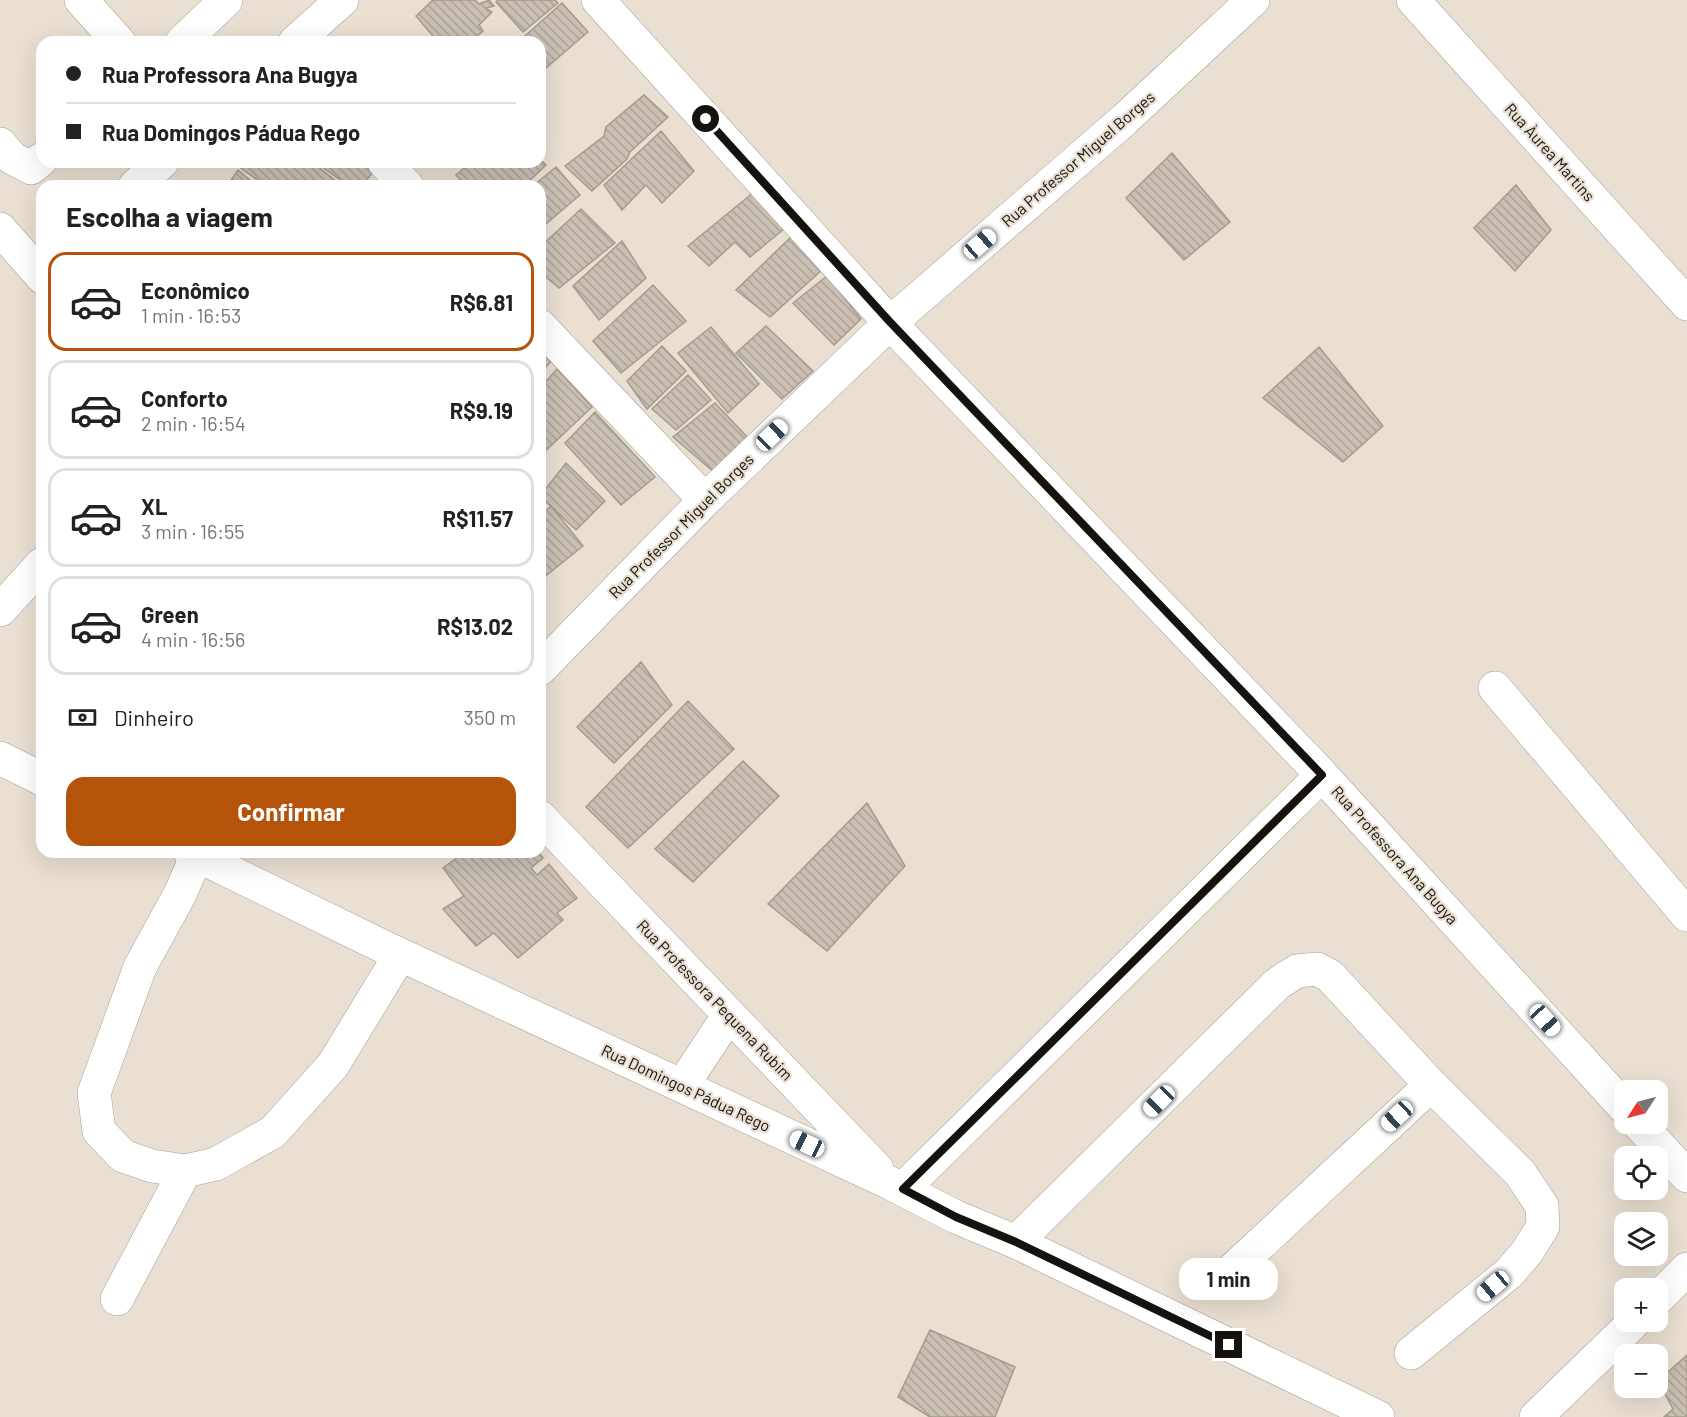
<!DOCTYPE html>
<html lang="pt">
<head>
<meta charset="utf-8">
<style>
  body { margin:0; font-family:Barlow,sans-serif; background:#f2f2f2; color:#222; height:100vh; display:flex; flex-direction:column; font-size:22px; white-space:nowrap }
  * { box-sizing:border-box; margin:0 }
  p { font-size:20px; color:#767676 }
  .icon { flex:none; width:33px; height:33px; fill:none; stroke:currentColor; stroke-width:2; stroke-linecap:round; stroke-linejoin:round }
  .map { position:relative; flex:1; overflow:hidden }
  .drawer { position:absolute; left:36px; top:180px; width:510px; height:678px; display:flex; flex-direction:column; background:#fff; border-radius:18px; box-shadow:0 6px 24px #0002 }
  .drawer>* { flex:none }
  .top-card { position:absolute; left:36px; top:36px; width:510px; height:132px; border-radius:18px; box-shadow:0 6px 24px #0002; display:grid; align-content:center; height:132px; padding:0 30px; background:#fff }
  .needle { width:39px; rotate:234deg }
  .tools { position:absolute; left:1614px; top:1080px; display:grid; gap:12px }
  .tools a { display:grid; place-items:center; width:54px; height:54px; border-radius:12px; background:#fff; box-shadow:0 6px 24px #0002; font-size:30px }
  .end { position:absolute; width:27px; height:27px; margin:-14px; border:8px solid #16130f; background:#fff; box-shadow:0 0 0 3px #fff }
  .from { border-radius:50% }
  .bubble { position:absolute; height:42px; border-radius:18px; background:#fff; box-shadow:0 6px 24px #0002; font-size:20px; font-weight:700; line-height:42px; text-align:center }
  .car { position:absolute; width:18px; height:36px; margin:-18px -9px; border-radius:8px; box-shadow:0 0 4px 2px #0007; background:linear-gradient(#fff 24%,#345 0 40%,#fff 0 76%,#345 0 86%,#fff 0) }
  .top-card b { display:flex; align-items:center; gap:21px; height:57px; font-size:22px }
  .top-card b+b { border-top:2px solid #e0e0e0 }
  .top-card i { width:15px; height:15px; background:#222 }
  ul { padding:0; list-style:none }
  li { display:flex; align-items:center; gap:18px; height:99px; margin:0 12px 9px; padding:0 18px; border:3px solid #e0e0e0; border-radius:18px }
  li div { flex:1 }
  li b { display:block; font-size:22px }
  li em { font-style:normal; font-weight:700 }
  li.on { border-color:#b45309 }
  li>.icon { width:54px; height:54px; stroke-width:1.5 }
  h2 { padding:0 30px; font-size:27px; line-height:72px }
  .pay { display:flex; align-items:center; gap:15px; height:66px; padding:0 30px; font-size:22px }
  .pay p { margin-inline-start:auto }
  .cta { display:flex; gap:12px; margin-top:auto; padding:12px 30px }
  .cta a { flex:1; height:69px; border-radius:18px; background:#b45309; color:#fff; font-size:24px; font-weight:700; line-height:69px; text-align:center }
  .map>svg:first-child { display:block }
</style>
</head>
<body>
<div class="map">
<svg width="1687" height="1417" viewBox="0 0 1687 1417">
  <defs>
    <pattern id="building-back-hatch" width="6" height="6" patternUnits="userSpaceOnUse" patternTransform="scale(1.5)"><rect width="6" height="6" fill="#c9c0b3"/><path d="M-1 5l2 2M0 0l6 6M5-1l2 2" fill="none" stroke="#aca499"/></pattern>
  </defs>
  <rect width="100%" height="100%" fill="#e9dfd2"/>
  <path fill="url(#building-back-hatch)" stroke="#a59c90" stroke-width="1.5" d="M433,0H475L479,4L489,0L494,6L486,8L492,12L479,25L483,31L469,42H438L416,16Z
    M498,0H555L558,3L523,32L496,2Z
    M562,3L588,32L540,73V42H518Z
    M644,95L668,117L630,152L627,159L592,191L565,166L604,136L606,127Z
    M661,131L694,171L662,203L646,185L622,210L604,185Z
    M1172,153L1230,222L1184,260L1126,198Z
    M540,159L546,165L524,186H467L456,175L471,162H540Z
    M232,162H312L342,186H277L272,182L266,186Z
    M315,162H379L380,163L362,186H349Z
    M556,167L580,195L540,229V186H533Z
    M238,170L257,186H227Z
    M1516,185L1551,230L1515,271L1474,228Z
    M754,192L784,229L750,257L735,242L709,266L688,246Z
    M581,209L615,243L559,288L540,272V247Z
    M792,236L823,269L770,317L736,290Z
    M622,241L646,278L599,320L573,286Z
    M827,276L861,319L834,345L793,303Z
    M653,285L686,321L621,373L593,341Z
    M766,326L813,371L782,399L736,353Z
    M711,327L759,384L728,413L678,353Z
    M540,341L555,357L540,373Z
    M662,346L686,371L647,409L627,381Z
    M1319,347L1383,426L1343,462L1263,398Z
    M557,369L592,407L540,456V388Z
    M688,375L711,400L676,430L652,409Z
    M715,403L749,439L715,473L673,437Z
    M595,412L655,477L621,505L565,443Z
    M566,463L605,501L576,530L540,496Z
    M551,506L583,546L542,579L540,576V516Z
    M641,662L672,705L614,763L577,727Z
    M688,701L734,749L628,848L586,807Z
    M743,761L779,796L693,882L655,849Z
    M867,803L905,866L827,951L768,904Z
    M465,852H538L543,858L531,868L537,875L549,864L577,898L557,913L563,920L518,958L494,933L476,946L443,909L464,896L443,868Z
    M930,1330L1015,1367L995,1417H930L898,1397Z
    M1687,1355V1417H1664L1673,1409L1658,1381Z"/>
  <g fill="none" stroke-linecap="round" stroke-linejoin="round">
    <defs>
      <path id="street" d="M81,0L119,42
        M598,0L890,323L1322,775L1624,1107
        M1413,0L1687,304
        M182,42L226,0
        M295,42L342,0
        M0,144L12,158L31,168L42,159
        M384,162L407,186
        M135,186L162,162
        M0,229L42,277
        M540,326L705,500
        M0,610L42,564
        M540,669L705,500L890,323L1124,120L1253,0
        M1495,688L1687,915
        M0,758L42,779
        M540,817L877,1169
        M190,852L386,948L890,1183L956,1217L1016,1242L1378,1417
        M197,855L180,894L140,967L94,1093L99,1131L123,1156L152,1166L185,1171L216,1164L273,1132L333,1065L400,955
        M682,1086L729,1015
        M1639,1124L1687,1176
        M903,1189L1322,775
        M1016,1242L1277,984L1297,971L1317,969L1330,976L1431,1085L1520,1173L1542,1206L1543,1226L1527,1252L1509,1273L1411,1353
        M1229,1273L1431,1085
        M1658,1298L1687,1269
        M117,1299L185,1171
        M1536,1417L1634,1322"/>
    </defs>
    <use href="#street" stroke="#a99f93" stroke-width="34"/>
    <use href="#street" stroke="#fff" stroke-width="33"/>
  </g>
  <g fill="none" stroke-linecap="round" stroke-linejoin="round">
    <path stroke="#16130f" stroke-width="8" d="M706,119L890,322L1322,775L903,1189L956,1217L1016,1242L1229,1345"/>
  </g>
  <g text-anchor="middle" stroke-width="4.5" stroke-linejoin="round" paint-order="stroke">
    <g font-size="16" fill="#16130f" stroke="#e9dfd2">
      <text transform="translate(1550 152) rotate(48)" y="6">Rua Àurea Martins</text>
      <text transform="translate(1078 159) rotate(-41)" y="6">Rua Professor Miguel Borges</text>
      <text transform="translate(681 526) rotate(-45)" y="6">Rua Professor Miguel Borges</text>
      <text transform="translate(1395 855) rotate(48)" y="6">Rua Professora Ana Bugya</text>
      <text transform="translate(715 1000) rotate(46)" y="6">Rua Professora Pequena Rubim</text>
      <text transform="translate(686 1088) rotate(25)" y="6">Rua Domingos Pádua Rego</text>
    </g>
  </g>
</svg>
<div class="tools">
<a><svg class="needle" viewBox="-14 -14 28 28"><path d="M0-13l5 13h-10z" fill="#e53935"/><path d="M0 13l5-13h-10z" fill="#767676"/></svg></a>
<a><svg class="icon" aria-label="locate" viewBox="0 0 24 24"><circle cx="12" cy="12" r="6"/><path d="M12 2v4M12 18v4M2 12h4M18 12h4"/></svg></a>
<a><svg class="icon" aria-label="layers" viewBox="0 0 24 24"><path d="M12 4l9 5-9 5-9-5zM3 14l9 5 9-5"/></svg></a>
<a>+</a>
<a>−</a>
</div>
<i class="end from" style="left:706px;top:119px"></i>
<i class="end" style="left:1229px;top:1345px"></i>
<div class="bubble" style="left:1179px;top:1258px;width:99px">1 min</div>
<i class="car" style="left:980px;top:244px;rotate:49deg"></i>
<i class="car" style="left:772px;top:435px;rotate:46deg"></i>
<i class="car" style="left:1545px;top:1020px;rotate:138deg"></i>
<i class="car" style="left:1159px;top:1101px;rotate:225deg"></i>
<i class="car" style="left:1397px;top:1116px;rotate:227deg"></i>
<i class="car" style="left:807px;top:1144px;rotate:295deg"></i>
<i class="car" style="left:1493px;top:1286px;rotate:230deg"></i>
<div class="top-card">
<b><i class="from"></i>Rua Professora Ana Bugya</b>
<b><i></i>Rua Domingos Pádua Rego</b>
</div>
<section class="drawer">
<h2>Escolha a viagem</h2>
<ul>
<li class="on"><svg class="icon" aria-label="car" viewBox="0 0 24 24"><path d="M5 17H2v-5l4-1 3-4h7l3 4 3 1v5h-3M9 17h6M6 11h13"/><circle cx="7" cy="17" r="2"/><circle cx="17" cy="17" r="2"/></svg><div><b>Econômico</b><p>1 min · 16:53</p></div><em>R$6.81</em></li>
<li><svg class="icon" aria-label="car" viewBox="0 0 24 24"><path d="M5 17H2v-5l4-1 3-4h7l3 4 3 1v5h-3M9 17h6M6 11h13"/><circle cx="7" cy="17" r="2"/><circle cx="17" cy="17" r="2"/></svg><div><b>Conforto</b><p>2 min · 16:54</p></div><em>R$9.19</em></li>
<li><svg class="icon" aria-label="car" viewBox="0 0 24 24"><path d="M5 17H2v-5l4-1 3-4h7l3 4 3 1v5h-3M9 17h6M6 11h13"/><circle cx="7" cy="17" r="2"/><circle cx="17" cy="17" r="2"/></svg><div><b>XL</b><p>3 min · 16:55</p></div><em>R$11.57</em></li>
<li><svg class="icon" aria-label="car" viewBox="0 0 24 24"><path d="M5 17H2v-5l4-1 3-4h7l3 4 3 1v5h-3M9 17h6M6 11h13"/><circle cx="7" cy="17" r="2"/><circle cx="17" cy="17" r="2"/></svg><div><b>Green</b><p>4 min · 16:56</p></div><em>R$13.02</em></li>
</ul>
<div class="pay"><svg class="icon" aria-label="cash" viewBox="0 0 24 24"><path d="M3 7h18v10H3z"/><circle cx="12" cy="12" r="2"/></svg>Dinheiro<p>350 m</p></div>
<div class="cta"><a>Confirmar</a></div>
</section>
</div>
</body>
</html>
